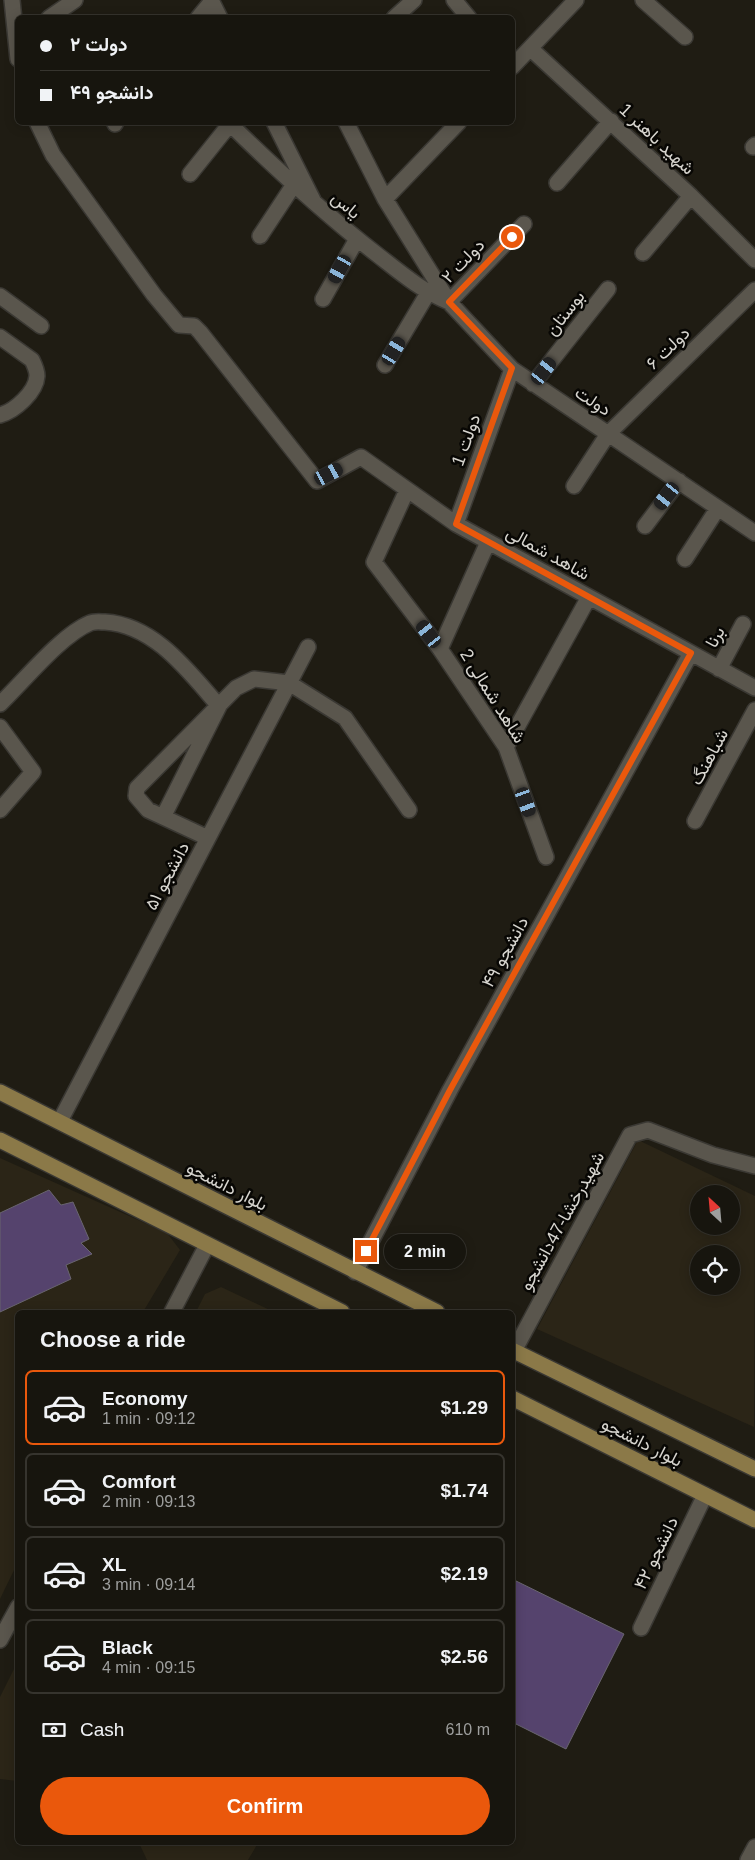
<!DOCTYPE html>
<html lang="en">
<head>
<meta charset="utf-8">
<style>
  body { margin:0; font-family:Arial,Vazirmatn,sans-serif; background:#24221c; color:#f1f3f6; height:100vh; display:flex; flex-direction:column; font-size:19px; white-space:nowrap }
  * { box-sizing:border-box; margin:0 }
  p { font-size:16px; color:#9e9f9e }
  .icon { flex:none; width:28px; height:28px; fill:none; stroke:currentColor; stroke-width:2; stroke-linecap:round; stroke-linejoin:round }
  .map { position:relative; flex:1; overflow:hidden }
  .panel { position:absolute; left:15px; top:1310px; width:500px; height:535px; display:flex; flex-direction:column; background:#17150e; border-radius:8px; box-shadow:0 2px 12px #0003,0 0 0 1px #36342e }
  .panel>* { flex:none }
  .hud { position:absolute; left:15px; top:15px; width:500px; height:110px; border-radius:8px; box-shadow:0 2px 12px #0003,0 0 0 1px #36342e; display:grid; align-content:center; height:110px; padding:0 25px; background:#17150e }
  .needle { width:32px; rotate:334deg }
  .fabs { position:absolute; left:690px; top:1185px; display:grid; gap:10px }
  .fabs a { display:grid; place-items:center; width:50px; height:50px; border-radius:50%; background:#17150e; box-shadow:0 2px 12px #0003,0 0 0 1px #36342e; font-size:25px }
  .end { position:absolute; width:22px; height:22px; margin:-11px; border:6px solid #ea580c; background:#fff; box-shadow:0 0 0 2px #fff }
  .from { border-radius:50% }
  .bubble { position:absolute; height:35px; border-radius:18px; background:#17150e; box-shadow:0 2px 12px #0003,0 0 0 1px #36342e; font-size:16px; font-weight:700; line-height:35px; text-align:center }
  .car { position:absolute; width:15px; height:30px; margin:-15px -8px; border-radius:6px; box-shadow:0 0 4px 1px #0007; background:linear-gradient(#222 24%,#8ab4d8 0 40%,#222 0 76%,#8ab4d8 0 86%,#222 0) }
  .hud b { display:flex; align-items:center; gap:18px; height:48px; font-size:19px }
  .hud b+b { border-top:1px solid #36342e }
  .hud i { width:12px; height:12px; background:#f1f3f6 }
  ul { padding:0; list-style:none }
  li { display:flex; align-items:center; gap:15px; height:75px; margin:0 10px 8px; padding:0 15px; border:2px solid #36342e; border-radius:8px }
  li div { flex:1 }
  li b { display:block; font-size:19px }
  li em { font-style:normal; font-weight:700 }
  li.current { border-color:#ea580c }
  li>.icon { width:45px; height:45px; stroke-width:1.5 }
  h2 { padding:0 25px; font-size:22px; line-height:60px }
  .pay { display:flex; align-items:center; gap:12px; height:55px; padding:0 25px; font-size:19px }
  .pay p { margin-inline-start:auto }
  .cta { display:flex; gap:10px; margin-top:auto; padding:10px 25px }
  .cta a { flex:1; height:58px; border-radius:30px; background:#ea580c; color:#fff; font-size:20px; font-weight:700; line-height:58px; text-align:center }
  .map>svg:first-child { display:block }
</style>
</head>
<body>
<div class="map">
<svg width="755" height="1860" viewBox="0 0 755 1860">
  <rect width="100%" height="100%" fill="#1f1c13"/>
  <path fill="#2b2517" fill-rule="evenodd" d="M638,1140L755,1196L754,1427L537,1329ZM699,1194H731V1226H699ZM699,1254H731V1286H699Z
    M0,1158L167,1233L180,1250L143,1312H18L17,1564L0,1599Z
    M221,1287L274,1312H196L205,1294Z
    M17,1663V1781L0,1779V1697Z
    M139,1843H258L248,1860H147Z"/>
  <path fill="#55436d" stroke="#69656f" d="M49,1190L61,1205L73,1202L89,1239L81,1243L92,1254L66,1265L71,1279L0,1312V1213Z
    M512,1579L624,1634L566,1749L512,1722Z"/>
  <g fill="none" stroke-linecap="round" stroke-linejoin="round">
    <defs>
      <path id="minor" d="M12,0L18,59
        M211,0L220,18
        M454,0L469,18
        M643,0L685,37
        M49,18L75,0
        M198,18L212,1
        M394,18L414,0
        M531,49L691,196L755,260
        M512,67L576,0
        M37,122L53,155L154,295L179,325L194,326L200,332L317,481L361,457L456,524L755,688
        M228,122C277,170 326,215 379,256C402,274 422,291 449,302L524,224
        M274,122L313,200
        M346,122L385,199L449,302L512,369L755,533
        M115,124L116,122
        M753,147L755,145
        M190,174L230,124
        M557,183L611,121
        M385,199L459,122
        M260,236L293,186
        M643,253L691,196
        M0,296L41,326
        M323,299L357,239
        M0,337L32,360C34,364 37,371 37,376C36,392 15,411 0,415
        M385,365L428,293
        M533,384L608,289
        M574,486L608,434L755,290
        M407,490L374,562L440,649L506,747L546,857
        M456,524L512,369
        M645,526L679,481
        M685,559L718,508
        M440,649L488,542
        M719,669L743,624
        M0,704C24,681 61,635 90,623C95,621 101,622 105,622C155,625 189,672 219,706L163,817
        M0,727L33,772L0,810
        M506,747L589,597
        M695,821L755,710
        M208,838L148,810L136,796L137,788L236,688L254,679L289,683L345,718L409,810
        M60,1121L308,647
        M355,1272L450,1090L691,653
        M172,1312L207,1245
        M514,1351L630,1135L648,1130L713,1155L755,1166
        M641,1628L705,1495
        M0,1640L18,1607
        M748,1860L755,1847"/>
      <path id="major" d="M0,1092L437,1312
        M0,1140L342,1312
        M512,1350L755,1469
        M512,1398L755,1520"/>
    </defs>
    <use href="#minor" stroke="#3a3833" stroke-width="18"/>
    <use href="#major" stroke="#3a3833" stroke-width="18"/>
    <use href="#minor" stroke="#5a564d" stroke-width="15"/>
    <use href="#major" stroke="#8b7948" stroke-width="15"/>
  </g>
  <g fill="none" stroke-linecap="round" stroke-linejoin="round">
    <path stroke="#ea580c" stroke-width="6" d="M366,1251L450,1090L691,653L456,524L512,368L449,302L512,237"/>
  </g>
  <g text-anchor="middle" stroke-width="5" stroke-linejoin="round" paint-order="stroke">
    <g font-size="18" fill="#d7d5cf" stroke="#080704">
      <text transform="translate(657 139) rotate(43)" y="6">شهید باهنر 1</text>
      <text transform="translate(346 205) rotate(40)" y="6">یاس</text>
      <text transform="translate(463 261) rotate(-46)" y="6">دولت ۲</text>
      <text transform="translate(565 313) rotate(-52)" y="6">بوستان</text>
      <text transform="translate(668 348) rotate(-44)" y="6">دولت ۶</text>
      <text transform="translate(593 401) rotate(33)" y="6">دولت</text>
      <text transform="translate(466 440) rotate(-70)" y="6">دولت 1</text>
      <text transform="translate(548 553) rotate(29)" y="6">شاهد شمالی</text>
      <text transform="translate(715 637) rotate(-61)" y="6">برنا</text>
      <text transform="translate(493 696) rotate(58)" y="6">شاهد شمالی 2</text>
      <text transform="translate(709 757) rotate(-62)" y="6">شباهنگ</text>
      <text transform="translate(167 876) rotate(-62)" y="6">دانشجو ۵۱</text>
      <text transform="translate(505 952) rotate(-61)" y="6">دانشجو ۴۹</text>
      <text transform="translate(227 1186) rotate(27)" y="6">بلوار دانشجو</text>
      <text transform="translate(562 1221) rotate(-61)" y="6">شهیدرخشا-47دانشجو</text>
      <text transform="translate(642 1442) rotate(27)" y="6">بلوار دانشجو</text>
      <text transform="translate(656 1553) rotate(-64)" y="6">دانشجو ۴۲</text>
    </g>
  </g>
</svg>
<div class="fabs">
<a><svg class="needle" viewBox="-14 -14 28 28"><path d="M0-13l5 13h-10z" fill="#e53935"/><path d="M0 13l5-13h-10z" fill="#9e9f9e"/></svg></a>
<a><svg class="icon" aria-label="locate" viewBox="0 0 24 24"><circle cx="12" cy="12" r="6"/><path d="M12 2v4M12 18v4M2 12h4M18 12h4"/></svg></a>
</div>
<i class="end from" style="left:512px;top:237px"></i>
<i class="end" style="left:366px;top:1251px"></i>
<div class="bubble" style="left:384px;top:1234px;width:82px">2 min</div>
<i class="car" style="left:340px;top:269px;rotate:209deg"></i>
<i class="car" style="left:394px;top:351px;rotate:31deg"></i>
<i class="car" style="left:544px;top:371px;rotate:38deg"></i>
<i class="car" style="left:329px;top:474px;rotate:62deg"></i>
<i class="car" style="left:667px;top:496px;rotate:218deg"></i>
<i class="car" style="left:429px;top:634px;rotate:323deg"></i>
<i class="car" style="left:526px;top:802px;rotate:160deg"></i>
<div class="hud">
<b><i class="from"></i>دولت ۲</b>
<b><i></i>دانشجو ۴۹</b>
</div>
<section class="panel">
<h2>Choose a ride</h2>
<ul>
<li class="current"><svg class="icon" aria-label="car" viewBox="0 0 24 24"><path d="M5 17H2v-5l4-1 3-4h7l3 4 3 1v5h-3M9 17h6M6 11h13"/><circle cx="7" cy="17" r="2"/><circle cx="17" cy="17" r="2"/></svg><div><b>Economy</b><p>1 min · 09:12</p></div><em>$1.29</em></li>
<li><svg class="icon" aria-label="car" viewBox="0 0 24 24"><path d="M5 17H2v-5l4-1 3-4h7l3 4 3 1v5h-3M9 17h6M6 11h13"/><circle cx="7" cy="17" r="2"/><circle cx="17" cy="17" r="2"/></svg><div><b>Comfort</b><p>2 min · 09:13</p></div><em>$1.74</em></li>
<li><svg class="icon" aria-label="car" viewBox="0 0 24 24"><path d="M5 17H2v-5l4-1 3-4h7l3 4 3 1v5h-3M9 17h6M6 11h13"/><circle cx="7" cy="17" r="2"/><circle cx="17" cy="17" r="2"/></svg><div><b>XL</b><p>3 min · 09:14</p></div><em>$2.19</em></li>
<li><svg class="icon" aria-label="car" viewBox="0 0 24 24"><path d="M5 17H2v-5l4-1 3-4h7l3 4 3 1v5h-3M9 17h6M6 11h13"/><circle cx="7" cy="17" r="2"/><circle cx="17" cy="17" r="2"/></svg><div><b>Black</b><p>4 min · 09:15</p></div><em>$2.56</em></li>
</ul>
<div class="pay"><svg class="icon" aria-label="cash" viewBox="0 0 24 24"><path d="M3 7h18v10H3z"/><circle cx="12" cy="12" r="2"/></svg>Cash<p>610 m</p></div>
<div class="cta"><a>Confirm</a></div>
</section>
</div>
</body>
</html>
